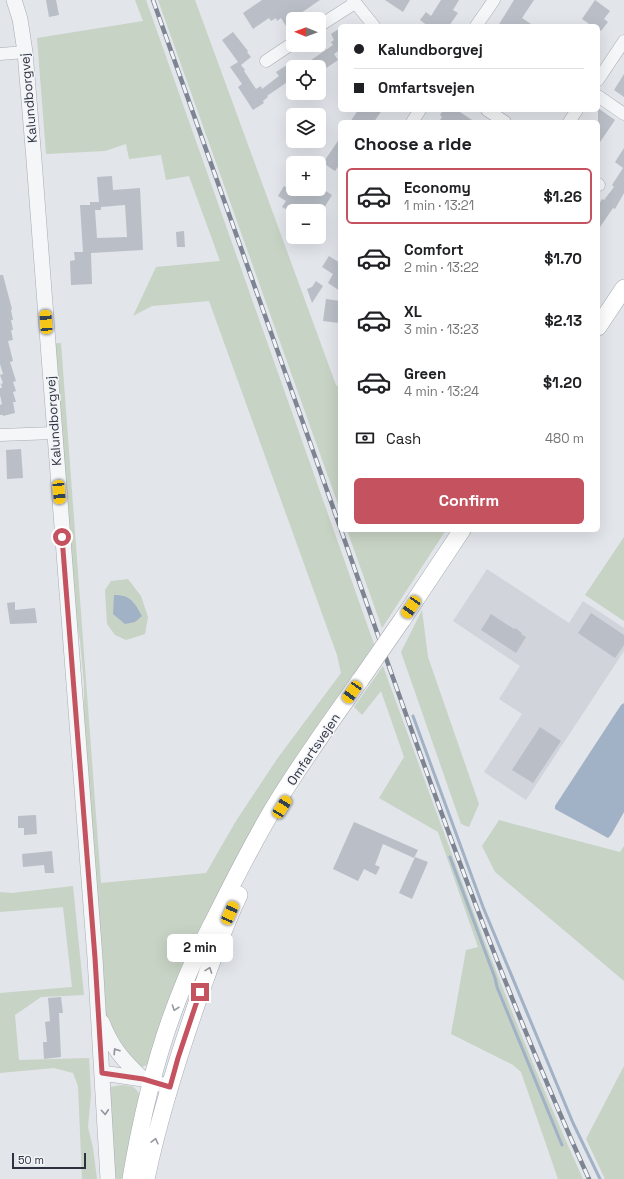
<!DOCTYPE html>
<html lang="en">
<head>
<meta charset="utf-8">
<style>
  body { margin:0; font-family:"Space Grotesk",sans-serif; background:#f2f2f2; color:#202124; height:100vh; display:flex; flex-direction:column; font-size:15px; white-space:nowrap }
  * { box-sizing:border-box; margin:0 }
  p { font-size:13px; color:#757577 }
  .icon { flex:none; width:22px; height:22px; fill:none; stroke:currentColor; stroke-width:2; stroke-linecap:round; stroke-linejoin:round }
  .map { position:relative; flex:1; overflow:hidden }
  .drawer { position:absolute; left:338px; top:120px; width:262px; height:412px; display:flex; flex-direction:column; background:#fff; border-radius:6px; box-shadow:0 4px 16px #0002 }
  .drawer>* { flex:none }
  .top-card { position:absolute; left:338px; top:24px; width:262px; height:88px; border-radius:6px; box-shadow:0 4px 16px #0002; display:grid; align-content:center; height:88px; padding:0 16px; background:#fff }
  .needle { width:26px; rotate:271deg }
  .controls { position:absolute; left:286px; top:12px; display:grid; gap:8px }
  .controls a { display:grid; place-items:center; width:40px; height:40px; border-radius:6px; background:#fff; box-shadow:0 4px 16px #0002; font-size:20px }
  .scale { position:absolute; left:12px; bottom:10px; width:74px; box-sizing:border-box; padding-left:4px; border:2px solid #2c3240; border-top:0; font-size:11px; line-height:14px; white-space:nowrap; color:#2c3240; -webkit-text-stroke:3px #f2f4f7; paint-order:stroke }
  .end { position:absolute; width:18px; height:18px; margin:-9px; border:5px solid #c4525f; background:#fff; box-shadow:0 0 0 2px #fff }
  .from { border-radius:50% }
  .bubble { position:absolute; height:28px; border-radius:6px; background:#fff; box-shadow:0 4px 16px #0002; font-size:13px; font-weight:600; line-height:28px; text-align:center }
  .car { position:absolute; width:12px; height:24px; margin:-12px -6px; border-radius:5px; box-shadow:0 0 3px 1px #0007; background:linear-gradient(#f5c518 24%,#345 0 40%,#f5c518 0 76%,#345 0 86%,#f5c518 0) }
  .top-card b { display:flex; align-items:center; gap:14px; height:38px; font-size:15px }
  .top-card b+b { border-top:1px solid #e0e0e0 }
  .top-card i { width:10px; height:10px; background:#202124 }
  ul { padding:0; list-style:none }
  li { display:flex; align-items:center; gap:12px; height:56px; margin:0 8px 6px; padding:0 8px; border:2px solid transparent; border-radius:6px }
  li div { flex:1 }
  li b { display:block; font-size:15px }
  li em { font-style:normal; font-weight:600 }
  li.on { border-color:#c4525f }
  li>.icon { width:36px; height:36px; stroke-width:1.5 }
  h2 { padding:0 16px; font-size:18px; line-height:48px }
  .pay { display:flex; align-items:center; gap:10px; height:44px; padding:0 16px; font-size:15px }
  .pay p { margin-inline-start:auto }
  .button { display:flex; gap:8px; margin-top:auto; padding:8px 16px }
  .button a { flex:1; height:46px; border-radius:6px; background:#c4525f; color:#fff; font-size:16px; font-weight:600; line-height:46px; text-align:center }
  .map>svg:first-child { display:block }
</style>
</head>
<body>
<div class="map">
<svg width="624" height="1179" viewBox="0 0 624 1179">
  <rect width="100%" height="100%" fill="#e2e5ea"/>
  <path fill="#d1d4db" d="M487,569L569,623L583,601L624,628V651L526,800L484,772L522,714L499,699L520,666L453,621Z"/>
  <path fill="#c7d3c4" d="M135,0H146L374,644L251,830L215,899L195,943L151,1063L142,1067L135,1063L110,1031L106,1015L84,737V685L80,640L73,606L53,343H61L101,883L206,873L236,821L277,759L341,673L337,655L209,301L152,306L133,316L156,267L220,261L189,176L166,180L161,155L129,159L126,144L105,151L46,154L37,38L143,21Z
    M158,0H195L336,385L340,388V510Z
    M347,530H446L382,628Z
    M624,537V621L585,595Z
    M128,579L141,596L148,617L145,634L126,640L115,635L107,624L105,590L111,581Z
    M422,610L428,657L479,804L469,827L461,824L401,652Z
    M383,666C446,838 507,1012 583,1179H558L521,1072L513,1065L451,1034L466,950L478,947L438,832L379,798L404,757L381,691L362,715L354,707Z
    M499,820L620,852L624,846V981L495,872L482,846Z
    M73,886L84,995L41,997L15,1015L19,1060L89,1058L91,1094L88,1127L93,1148L97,1179H82L78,1086L73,1073L54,1068L0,1073V993L72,987L63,907L0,912V892L12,893Z
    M624,1066V1179H605L586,1139Z
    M121,1085C134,1086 135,1086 141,1097L124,1179H111L106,1096L111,1087Z"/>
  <path fill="#a1b1c6" d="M114,595C131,595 134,602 142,616L135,622L125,624L113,614Z
    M624,703V812L611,835L608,838L555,809V806L621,705Z"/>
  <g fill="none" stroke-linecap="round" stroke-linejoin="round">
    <path stroke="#a1b1c6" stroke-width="3" d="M413,716L483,907L573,1123L600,1179
      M450,857L495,978L497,987L562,1145"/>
  </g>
  <path fill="#babec6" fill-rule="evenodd" d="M46,0H56L59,15L49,17Z
    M262,0H320L301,13L302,15L296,19H293V21L286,26L281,18L277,21L276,18L271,21L269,18L253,29L243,13Z
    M385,0H410L403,12Z
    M441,0H459L453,10L458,13L449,26H428L420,20L426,12L431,16Z
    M514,0H534L522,18L534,26H498Z
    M595,0L610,11L604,19L608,22L601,31L598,29V26H592L582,19Z
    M340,28V55L338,51L334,54L338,60L319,73V67H301L333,45L331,42L334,40L331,34Z
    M233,32L248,51L247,52L251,57L241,65L245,70L244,71L256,89L261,86L262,89L279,76L276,72L293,61V78L267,96L268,97L263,101L264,103L253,110L238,87L242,84L230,67L238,62L222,40Z
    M624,74V97L614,90Z
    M598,108L615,120L598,145Z
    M358,110H382L374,122H350Z
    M443,110H457L475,122H439L442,117L440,115Z
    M340,138V164L335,171L323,163Z
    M624,148V193L615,209L613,208L598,230V206L602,199L604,200L614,187L612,185L623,168L615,162Z
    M112,176L113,190L140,188L143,250L91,253L92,284L71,285L70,261L75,260L74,252H83L80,205H90V202H99L97,177ZM125,205L127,237L97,238L95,210H101V207Z
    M284,186L296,194L299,189H305L316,196L321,188L332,195L322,211H289L282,207L286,201L278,196Z
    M184,231L185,247H177L176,232Z
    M329,256L340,263V291L328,283L333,274L322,267Z
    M0,275H3L12,309L11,310L13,320H11L13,330H11L13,340L8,341L13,361L10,362L16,381L13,382L16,391L13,392L16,402H13L15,413L3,416V415H0V405L2,404L0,395V388H2L1,384L3,383L0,375L3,374L0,364Z
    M316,281L323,286L312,303L307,289L312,287Z
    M326,299L340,301L339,323L323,321Z
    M21,449L23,478L7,479L6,450Z
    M15,602V610L35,608L37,623L10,624L7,603Z
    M591,613L624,635V645L615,658L578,633Z
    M491,614L514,629L515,628L522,633L521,634L526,637L516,653L481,630Z
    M540,727L561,741L533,783L512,770Z
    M36,815L37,834L24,835V828H18V816Z
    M354,822L418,850L414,858L383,844L375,865L380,867L376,875L364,869L358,881L333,869Z
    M52,851L54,873H45L44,865L23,867L22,854Z
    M415,857L428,862L412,899L399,893Z
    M61,997L63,1013H59L61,1057L44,1059L43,1042H47L45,1022L50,1021L48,998Z"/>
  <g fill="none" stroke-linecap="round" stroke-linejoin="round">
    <defs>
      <path id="minor" d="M353,0L374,26
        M319,26L355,3
        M476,26L494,0
        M0,54L25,52
        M266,61L293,43
        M598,80L624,41
        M598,96L624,114
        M487,110L505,122
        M412,122L420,110
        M569,122L577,110
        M598,184L599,185
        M0,435L54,433"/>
      <path id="tertiary" d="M14,0L20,19L25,52L34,160L95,958L108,1179
        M102,1022C112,1048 123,1060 143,1079
        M102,1073L143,1079L170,1087"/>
      <path id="secondary" d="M598,327L624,288
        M402,620L462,530
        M131,1179C142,1113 158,1046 184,984C193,961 205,938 216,916C235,878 254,840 276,804C302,761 332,720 361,679
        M146,1179C159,1117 178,1057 199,997C211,963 223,928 239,895"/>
    </defs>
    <use href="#minor" stroke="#a8acb4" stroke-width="13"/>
    <use href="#tertiary" stroke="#a8acb4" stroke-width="16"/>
    <use href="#secondary" stroke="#a8acb4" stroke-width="18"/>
    <use href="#minor" stroke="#f5f6f8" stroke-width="12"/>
    <use href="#tertiary" stroke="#f5f6f8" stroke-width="15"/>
    <use href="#secondary" stroke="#fff" stroke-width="17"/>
    <defs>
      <path id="rail" d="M153,0L340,527
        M341,530C418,749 493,968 589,1179"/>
    </defs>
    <use href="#rail" stroke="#7d8492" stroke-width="4.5"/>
    <use href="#rail" stroke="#f2f4f7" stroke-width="3" stroke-dasharray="9" stroke-linecap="butt"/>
    <defs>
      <path id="secondary-bridge" d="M361,679L402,620"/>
    </defs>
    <use href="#secondary-bridge" stroke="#a8acb4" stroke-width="18" stroke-linecap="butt"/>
    <use href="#secondary-bridge" stroke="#fff" stroke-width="17"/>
  </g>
  <defs><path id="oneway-chevron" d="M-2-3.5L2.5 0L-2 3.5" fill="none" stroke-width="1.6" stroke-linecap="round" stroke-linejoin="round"/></defs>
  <g stroke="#9698a0">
    <use href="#oneway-chevron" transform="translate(209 970) rotate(-70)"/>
    <use href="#oneway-chevron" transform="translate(175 1008) rotate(109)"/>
    <use href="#oneway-chevron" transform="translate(155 1141) rotate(-76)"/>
  </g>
  <g stroke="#90949c">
    <use href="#oneway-chevron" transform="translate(116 1051) rotate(-123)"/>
    <use href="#oneway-chevron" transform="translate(105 1112) rotate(86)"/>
  </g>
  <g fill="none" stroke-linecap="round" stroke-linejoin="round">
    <path stroke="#c4525f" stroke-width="5" d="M62,537L95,958L102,1073L143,1079L170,1087L178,1058L200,992"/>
  </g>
  <g text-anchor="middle" stroke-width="3" stroke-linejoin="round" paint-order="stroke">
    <g font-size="13" fill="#2c3240" stroke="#f2f4f7">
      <text transform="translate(28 98) rotate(-95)" y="5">Kalundborgvej</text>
      <text transform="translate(53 421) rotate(-94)" y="5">Kalundborgvej</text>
      <text transform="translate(313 749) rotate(-56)" y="5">Omfartsvejen</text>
    </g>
  </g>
</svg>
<div class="controls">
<a><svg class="needle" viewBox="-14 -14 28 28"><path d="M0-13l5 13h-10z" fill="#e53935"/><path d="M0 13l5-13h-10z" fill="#757577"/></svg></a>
<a><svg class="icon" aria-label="locate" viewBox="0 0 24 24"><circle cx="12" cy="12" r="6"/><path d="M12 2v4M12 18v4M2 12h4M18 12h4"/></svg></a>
<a><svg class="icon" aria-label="layers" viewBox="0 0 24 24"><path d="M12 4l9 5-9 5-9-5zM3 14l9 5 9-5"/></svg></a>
<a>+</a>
<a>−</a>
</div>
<div class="scale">50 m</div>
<i class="end from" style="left:62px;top:537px"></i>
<i class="end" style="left:200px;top:992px"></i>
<div class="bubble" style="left:167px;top:934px;width:66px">2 min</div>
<i class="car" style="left:46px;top:322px;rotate:356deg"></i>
<i class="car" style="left:59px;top:492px;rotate:175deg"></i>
<i class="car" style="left:411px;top:607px;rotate:214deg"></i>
<i class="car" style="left:352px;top:692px;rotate:215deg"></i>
<i class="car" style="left:282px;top:807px;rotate:32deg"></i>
<i class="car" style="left:230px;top:913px;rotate:24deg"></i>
<div class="top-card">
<b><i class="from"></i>Kalundborgvej</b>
<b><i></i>Omfartsvejen</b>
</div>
<section class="drawer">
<h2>Choose a ride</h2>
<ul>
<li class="on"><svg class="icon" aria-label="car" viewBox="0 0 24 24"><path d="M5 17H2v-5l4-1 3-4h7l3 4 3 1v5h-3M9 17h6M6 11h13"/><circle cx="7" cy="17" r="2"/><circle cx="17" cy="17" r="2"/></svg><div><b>Economy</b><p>1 min · 13:21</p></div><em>$1.26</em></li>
<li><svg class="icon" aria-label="car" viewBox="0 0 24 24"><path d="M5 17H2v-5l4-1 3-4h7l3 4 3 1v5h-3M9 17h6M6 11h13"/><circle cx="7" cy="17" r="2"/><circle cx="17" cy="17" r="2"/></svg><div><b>Comfort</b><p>2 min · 13:22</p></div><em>$1.70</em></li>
<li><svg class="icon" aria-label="car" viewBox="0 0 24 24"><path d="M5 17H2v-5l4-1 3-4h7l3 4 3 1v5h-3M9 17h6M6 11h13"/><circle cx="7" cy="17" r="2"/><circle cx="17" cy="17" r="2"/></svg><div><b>XL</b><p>3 min · 13:23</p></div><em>$2.13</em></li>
<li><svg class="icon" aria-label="car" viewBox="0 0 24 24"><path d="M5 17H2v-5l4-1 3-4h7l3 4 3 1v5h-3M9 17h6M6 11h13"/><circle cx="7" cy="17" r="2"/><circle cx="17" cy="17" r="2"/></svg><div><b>Green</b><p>4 min · 13:24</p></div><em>$1.20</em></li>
</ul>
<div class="pay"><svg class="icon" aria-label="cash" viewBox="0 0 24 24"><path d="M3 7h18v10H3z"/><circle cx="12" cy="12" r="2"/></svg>Cash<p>480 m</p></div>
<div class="button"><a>Confirm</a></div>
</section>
</div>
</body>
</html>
